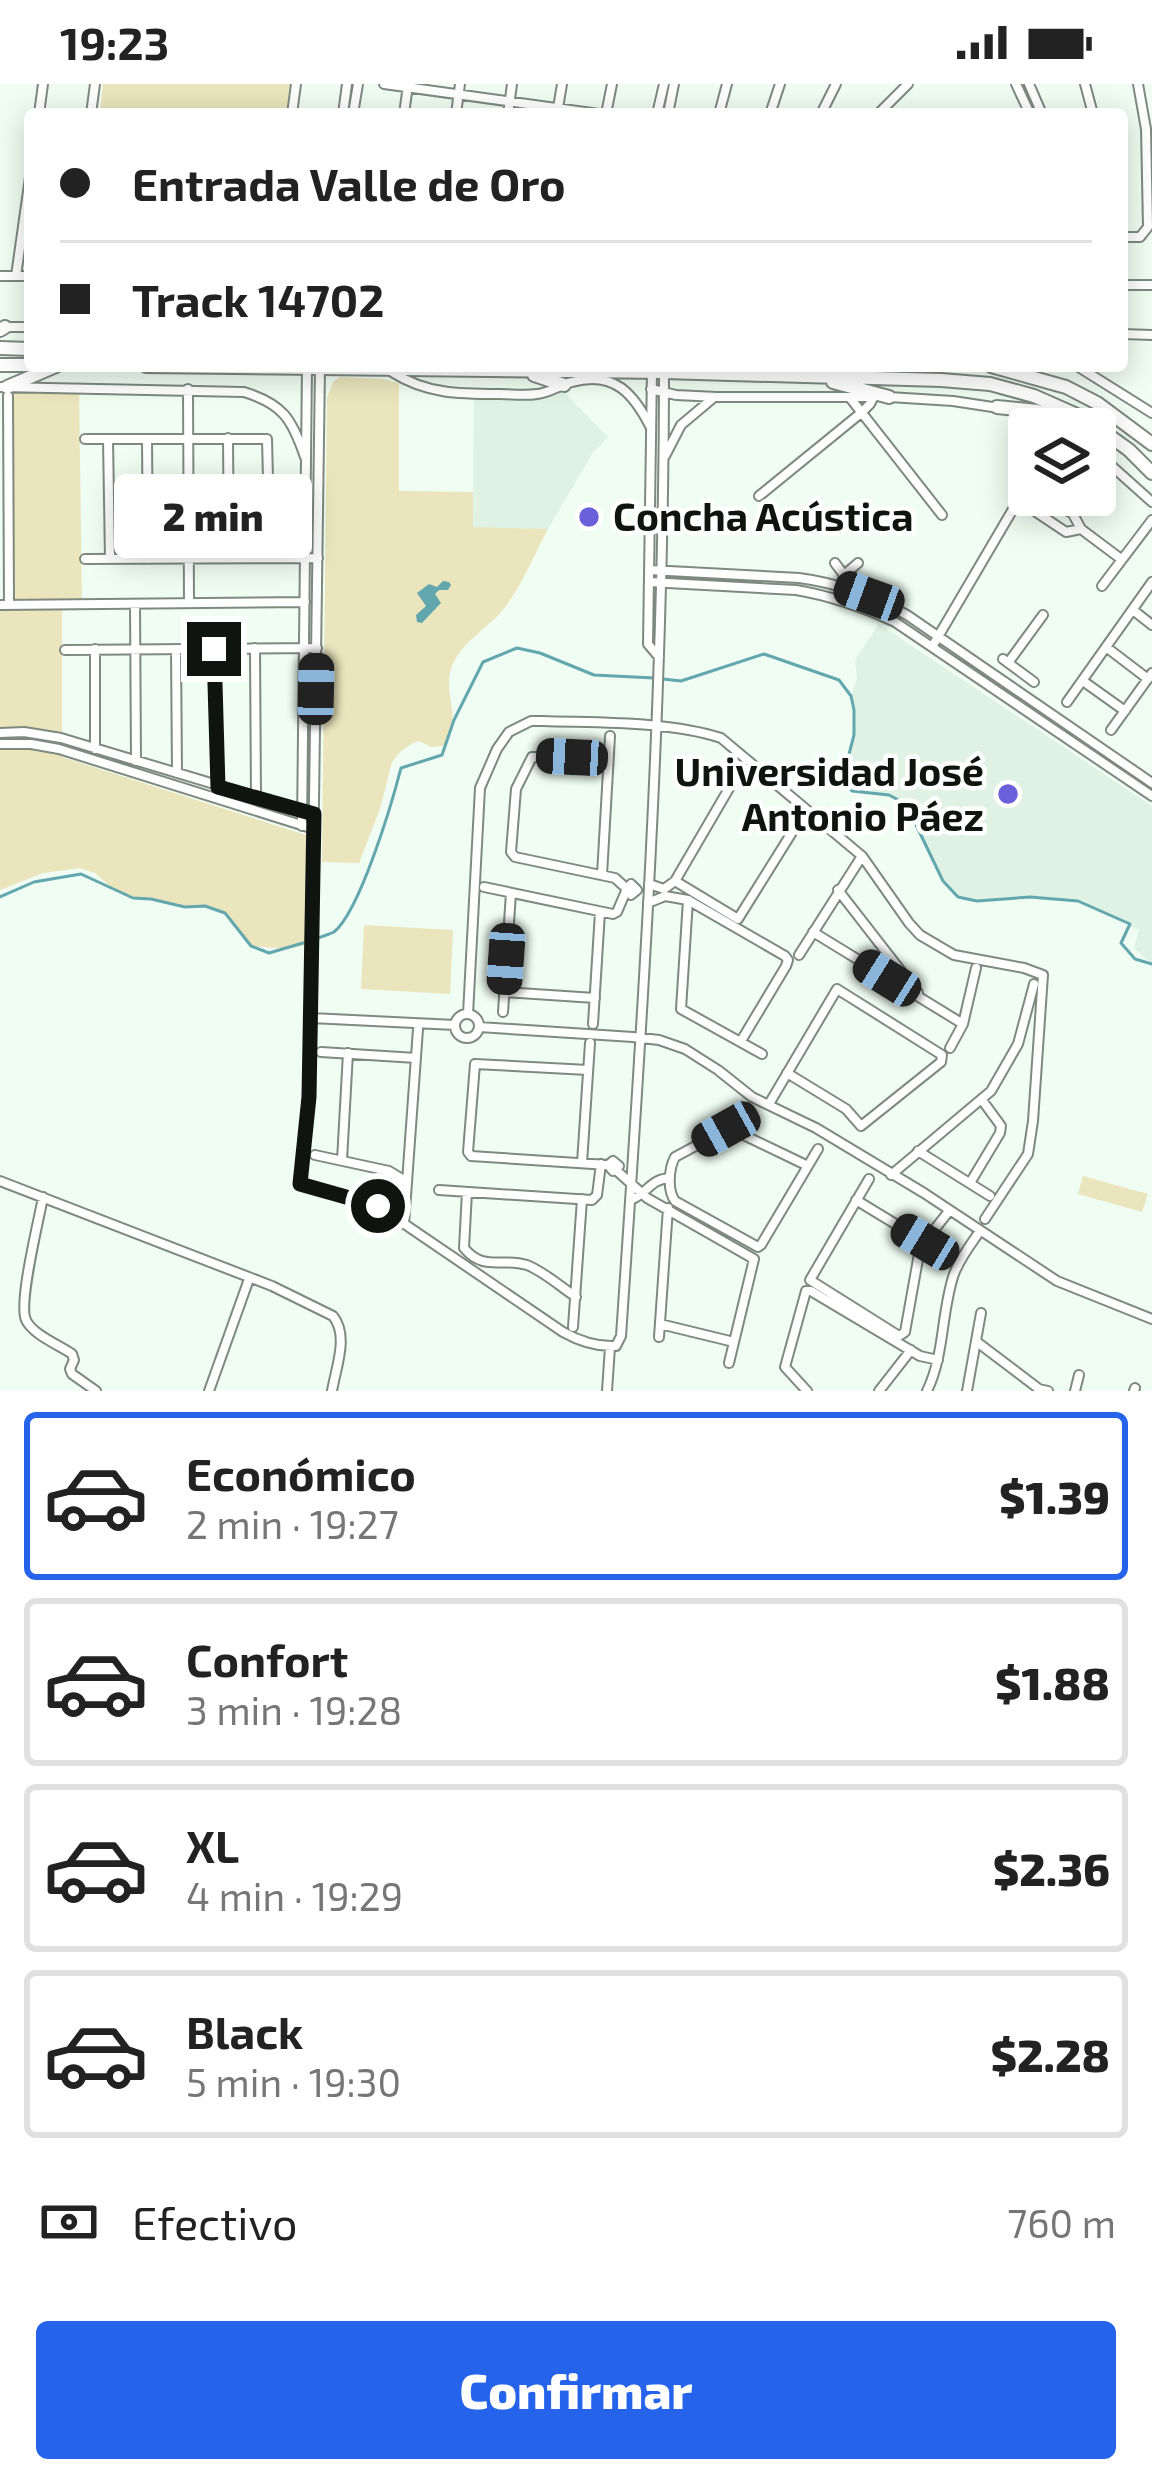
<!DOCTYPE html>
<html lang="es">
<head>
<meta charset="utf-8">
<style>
  body { margin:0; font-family:"Exo 2",sans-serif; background:#f2f2f2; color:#222; height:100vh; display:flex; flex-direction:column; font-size:45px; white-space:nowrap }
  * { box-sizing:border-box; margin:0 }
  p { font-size:39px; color:#767676 }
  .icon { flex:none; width:66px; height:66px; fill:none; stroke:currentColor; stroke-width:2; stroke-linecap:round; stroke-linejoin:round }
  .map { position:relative; height:1307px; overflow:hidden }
  .sheet { display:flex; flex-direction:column; background:#fff; flex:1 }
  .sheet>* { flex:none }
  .banner { position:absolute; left:24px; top:24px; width:1104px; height:264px; border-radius:12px; box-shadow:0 6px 30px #0003; display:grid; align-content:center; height:264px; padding:0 36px; background:#fff }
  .tools { position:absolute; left:1008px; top:324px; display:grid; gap:24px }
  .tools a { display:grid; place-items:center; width:108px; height:108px; border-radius:12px; background:#fff; box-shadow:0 6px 30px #0003; font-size:60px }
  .end { position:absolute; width:54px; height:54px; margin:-27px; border:15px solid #101411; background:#fff; box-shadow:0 0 0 6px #fff }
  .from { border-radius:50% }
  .bubble { position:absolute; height:84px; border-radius:12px; background:#fff; box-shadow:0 6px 30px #0003; font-size:39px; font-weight:800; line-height:84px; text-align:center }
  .car { position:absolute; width:36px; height:72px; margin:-36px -18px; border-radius:15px; box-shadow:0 0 9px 3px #0007; background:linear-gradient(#222 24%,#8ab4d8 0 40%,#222 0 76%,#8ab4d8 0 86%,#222 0) }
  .banner b { display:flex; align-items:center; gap:42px; height:114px; font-size:45px }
  .banner b+b { border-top:3px solid #e0e0e0 }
  .banner i { width:30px; height:30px; background:#222 }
  ul { padding:21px 0 0; list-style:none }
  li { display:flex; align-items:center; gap:36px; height:168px; margin:0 24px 18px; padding:0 12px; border:6px solid #e0e0e0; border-radius:12px }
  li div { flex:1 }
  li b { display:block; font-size:45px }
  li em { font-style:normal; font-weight:800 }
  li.current { border-color:#2563eb }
  li>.icon { width:108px; height:108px; stroke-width:1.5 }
  .pay { display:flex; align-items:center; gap:30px; height:132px; padding:0 36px; font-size:45px }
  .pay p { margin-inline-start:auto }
  .cta { display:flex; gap:24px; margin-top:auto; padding:24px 36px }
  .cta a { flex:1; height:138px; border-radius:12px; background:#2563eb; color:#fff; font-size:48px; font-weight:800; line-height:138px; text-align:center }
  .status { display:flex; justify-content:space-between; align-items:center; height:84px; padding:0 60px; background:#fff; direction:ltr }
  .status svg { height:33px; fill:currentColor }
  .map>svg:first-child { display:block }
</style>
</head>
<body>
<div class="status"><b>19:23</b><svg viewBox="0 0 49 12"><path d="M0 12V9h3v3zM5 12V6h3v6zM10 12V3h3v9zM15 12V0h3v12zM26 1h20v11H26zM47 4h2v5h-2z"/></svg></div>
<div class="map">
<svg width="1152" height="1307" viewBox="0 0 1152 1307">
  <rect width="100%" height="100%" fill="#f0fdf3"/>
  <path fill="#dff2e4" d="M564,308L608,353L592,370L548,445L473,444L474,316L543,315Z
    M879,540L1152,722V880L1134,864L1139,846L1078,817L1030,813L977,817L958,813L943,797L906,720L889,711L852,707L842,697L855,644L851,612L857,595L855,576Z"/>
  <path fill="#eae5bc" d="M103,0H290L286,30H100Z
    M340,293L382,295L399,299V407L473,408V443L548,445C535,469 524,497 508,519C492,543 463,555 452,582C441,609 465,637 443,662L431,663L419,657L413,659L401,667L392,678L380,725L359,779L322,778L327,314L333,298Z
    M12,306H79L82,516L62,517V673L306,751V861L288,865L251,862L225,829L205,822L185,823L151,815L133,814L113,805L95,789L80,784L43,789L0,806V527L13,526Z
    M364,841L453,846L450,910L361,905Z
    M1083,1092L1148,1110L1142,1128L1078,1110Z"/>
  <path fill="#63a7ae" d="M443,497L449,498L451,501L448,506H439L435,510L441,519L422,539L417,538L416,531L426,522L417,509L429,500L437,503Z"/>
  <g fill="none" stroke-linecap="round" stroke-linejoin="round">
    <path stroke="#63a7ae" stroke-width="3" d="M663,595L681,597L764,570L839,596L851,612L854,626V651L842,697L852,707L889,711L906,720L943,797L958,813L977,817L1030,813L1078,817L1130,840L1121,859L1135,875L1152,880
      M0,813L34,798L81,790L133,814L151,815L185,823L205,822L225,829L251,862L269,869L303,859
      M316,855C317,854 333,849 334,848C360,827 392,719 401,684L442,671L454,636L483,578L517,564L540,569L594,591L654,594"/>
    <defs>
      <path id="minor" d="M384,0L599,30
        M1016,0L1030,30
        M1029,0L1042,30
        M1085,0L1093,30
        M39,30L43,0
        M91,30L95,0
        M292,30L296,0
        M343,30L347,0
        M353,30L358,0
        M404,30L408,1
        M456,30L460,0
        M508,30L512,0
        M557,30L562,0
        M606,30L612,0
        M657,30L664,0
        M668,30L674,0
        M719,30L727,0
        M770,30L780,0
        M821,30L836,0
        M878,30L908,0
        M1122,153H1140L1148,143L1146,45L1138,0
        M0,192H30
        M16,192L30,93
        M1122,201H1152
        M2,243H30
        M1122,250L1152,251
        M1077,282L1152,329
        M320,283L311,934L309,1013L300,1099L378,1122L563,1248C579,1257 597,1263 616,1262L621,1252C643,930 664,608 664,285
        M652,286L648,560L659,573
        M392,288C426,310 460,310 499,310C511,310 524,312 537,310C549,309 560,301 572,298C614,286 634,310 651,344
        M0,303L244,308C283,320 292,335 305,373
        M188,305L189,519
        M651,305L676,311L717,313H874
        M8,312L9,521
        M889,313L953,317L999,324
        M851,315L942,431
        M1020,330L1057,345
        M228,354L229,474
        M85,355H267L270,474
        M108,355L110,475
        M147,355L148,475
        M1095,367L1152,418
        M665,372L681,341L712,315
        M1043,411L1073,430L1081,445L1121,475
        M759,412L861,329L870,320L873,314
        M1018,416L1066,448L1081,445
        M85,475L318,474
        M835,479L844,491
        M650,486L799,494C838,499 873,512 907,531L1152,699
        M649,498L796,506C832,512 863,523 895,538L1152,712
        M841,502L844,491L858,479
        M1102,502L1152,436
        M135,520L136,677
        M0,521L305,518
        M1133,526L1152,541
        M932,563L1029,398
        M1106,563L1148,595
        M255,564L256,715
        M176,565L177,689
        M214,565L217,703
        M65,566L317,564
        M1003,575L1034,598
        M1008,579L1043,531
        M1083,597L1125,627
        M1067,618L1152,498
        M1111,646L1152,589
        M0,649L24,648L61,654L314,730
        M0,660H31L59,665L314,745
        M95,665V565
        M608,675L532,673L516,705L511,768L515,773L615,794L626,804
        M302,742L307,282
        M602,791L610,652
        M675,797L738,835L796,742
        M631,800L637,806L631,811L626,806Z
        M649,800L664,805L675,797L738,689
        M484,803L613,830L617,828L626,807
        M838,806L918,909
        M688,816L681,925L762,970
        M648,819L665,812L688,816L785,872L788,876L786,882L741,957
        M813,848L963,940
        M799,871L862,772
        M504,908L595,914
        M503,928L511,809
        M455 942a12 12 0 1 1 24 0a12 12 0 1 1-24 0Z
        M468,930L480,704L497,665L509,648L531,637H543C598,639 669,637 721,654L862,772L909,839L920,851L954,871L1024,884L1043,891L1033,1037L1028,1070L985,1135
        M311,934L455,941
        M593,940L600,828
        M479,943L633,953L659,956L685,965L718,986L752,1013L816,1044L924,1109L1057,1197L1152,1235
        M950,964L963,940L976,884
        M321,968L416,974
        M588,986L475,980L468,1068L471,1072L608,1081
        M769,1020L837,905L942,971L941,978L861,1042L846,1025L787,989
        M918,1067L990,1112
        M315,1071L389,1087L407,1098
        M342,1076L348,969
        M613,1077L619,1082L613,1087L608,1081Z
        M582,1079L590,959
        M808,1082L729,1044L675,1073C669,1084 667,1106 675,1117L758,1163L761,1161L818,1065
        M616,1086L647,1114L754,1175L729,1279
        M891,1091L991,1007L1018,960L1034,900
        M869,1095L810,1196L899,1252L905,1248L920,1164L949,1127
        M0,1097L272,1202L333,1232C349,1252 336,1283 332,1307
        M970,1099L1000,1049L1001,1042L982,1016
        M439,1106L592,1116L597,1111L601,1080
        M467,1108L464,1164C484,1188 502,1173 527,1181C543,1187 561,1203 576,1213
        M43,1113C39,1136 18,1219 26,1236C32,1250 59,1261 72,1270L74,1276L70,1285L72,1290L96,1307
        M630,1116C647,1111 649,1095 670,1094
        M856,1116L925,1158
        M404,1140L418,945
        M660,1240L734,1258
        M573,1243L582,1115
        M659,1253L668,1124
        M977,1258L1039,1305L1048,1307
        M209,1307L249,1195
        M607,1307L610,1263
        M807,1307L785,1283L806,1207H811L920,1272L938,1276
        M879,1307L911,1266
        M927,1307C945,1270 941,1228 954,1190C960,1174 971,1160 980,1147
        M967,1307L981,1229
        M1075,1307L1079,1291
        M1134,1307L1135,1304"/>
      <path id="major" d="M0,246L5,243
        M0,264L30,265
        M0,281H30
        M146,282L664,288L941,296L990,300L1034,312L1086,335L1129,366L1152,389
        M991,282L1066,303L1097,319L1152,360
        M534,291L564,301
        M833,298L889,313
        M7,303L56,282
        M997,323L1037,327L1077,339"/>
    </defs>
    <use href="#minor" stroke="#7e8980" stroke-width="12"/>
    <use href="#major" stroke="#7e8980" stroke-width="16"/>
    <use href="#minor" stroke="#fff" stroke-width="8"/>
    <use href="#major" stroke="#fff" stroke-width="12"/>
  </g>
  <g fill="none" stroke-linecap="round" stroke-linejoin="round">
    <path stroke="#101411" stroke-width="15" d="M214,565L218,703L314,730L309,1013L300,1100L378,1122"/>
  </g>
  <g fill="#6960da" stroke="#fff" stroke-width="4.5">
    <circle cx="589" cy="433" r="12"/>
    <circle cx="1008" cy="710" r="12"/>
  </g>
  <g text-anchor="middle" stroke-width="9" stroke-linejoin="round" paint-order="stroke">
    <g font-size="39" font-weight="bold" fill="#101411" stroke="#fff" text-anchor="start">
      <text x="613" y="447">Concha Acústica</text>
      <text x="984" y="702" text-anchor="end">Universidad José<tspan x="984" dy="45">Antonio Páez</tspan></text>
    </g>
  </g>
</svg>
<div class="tools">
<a><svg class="icon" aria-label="layers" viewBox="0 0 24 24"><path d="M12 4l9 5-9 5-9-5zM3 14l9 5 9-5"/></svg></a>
</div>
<i class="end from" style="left:378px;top:1122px"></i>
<i class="end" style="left:214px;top:565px"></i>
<div class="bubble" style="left:114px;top:390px;width:198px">2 min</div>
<i class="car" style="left:869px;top:512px;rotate:290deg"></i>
<i class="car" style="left:316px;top:605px;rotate:1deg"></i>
<i class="car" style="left:572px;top:673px;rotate:273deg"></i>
<i class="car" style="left:506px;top:875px;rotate:184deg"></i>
<i class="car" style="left:887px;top:894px;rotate:302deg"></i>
<i class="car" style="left:726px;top:1045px;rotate:241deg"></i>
<i class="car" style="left:925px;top:1158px;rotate:301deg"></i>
<div class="banner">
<b><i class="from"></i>Entrada Valle de Oro</b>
<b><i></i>Track 14702</b>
</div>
</div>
<section class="sheet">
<ul>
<li class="current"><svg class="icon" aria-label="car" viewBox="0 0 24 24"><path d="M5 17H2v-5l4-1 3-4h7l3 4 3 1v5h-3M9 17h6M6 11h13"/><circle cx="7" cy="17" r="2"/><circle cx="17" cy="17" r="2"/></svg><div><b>Económico</b><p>2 min · 19:27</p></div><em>$1.39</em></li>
<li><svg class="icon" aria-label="car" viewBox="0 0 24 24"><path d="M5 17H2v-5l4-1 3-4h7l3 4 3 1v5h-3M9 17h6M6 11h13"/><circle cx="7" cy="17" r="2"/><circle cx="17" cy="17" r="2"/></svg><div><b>Confort</b><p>3 min · 19:28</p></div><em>$1.88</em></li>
<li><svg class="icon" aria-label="car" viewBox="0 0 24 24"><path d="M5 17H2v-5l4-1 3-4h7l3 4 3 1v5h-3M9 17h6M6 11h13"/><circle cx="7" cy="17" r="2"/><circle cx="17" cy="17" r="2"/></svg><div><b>XL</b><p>4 min · 19:29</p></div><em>$2.36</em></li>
<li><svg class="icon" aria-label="car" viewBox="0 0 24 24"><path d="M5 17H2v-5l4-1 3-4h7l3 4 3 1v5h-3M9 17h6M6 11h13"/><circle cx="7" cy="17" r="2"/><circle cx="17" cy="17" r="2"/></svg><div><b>Black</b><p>5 min · 19:30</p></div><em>$2.28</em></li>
</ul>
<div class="pay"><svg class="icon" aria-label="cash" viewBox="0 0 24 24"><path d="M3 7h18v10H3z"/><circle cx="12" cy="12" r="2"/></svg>Efectivo<p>760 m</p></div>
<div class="cta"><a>Confirmar</a></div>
</section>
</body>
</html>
